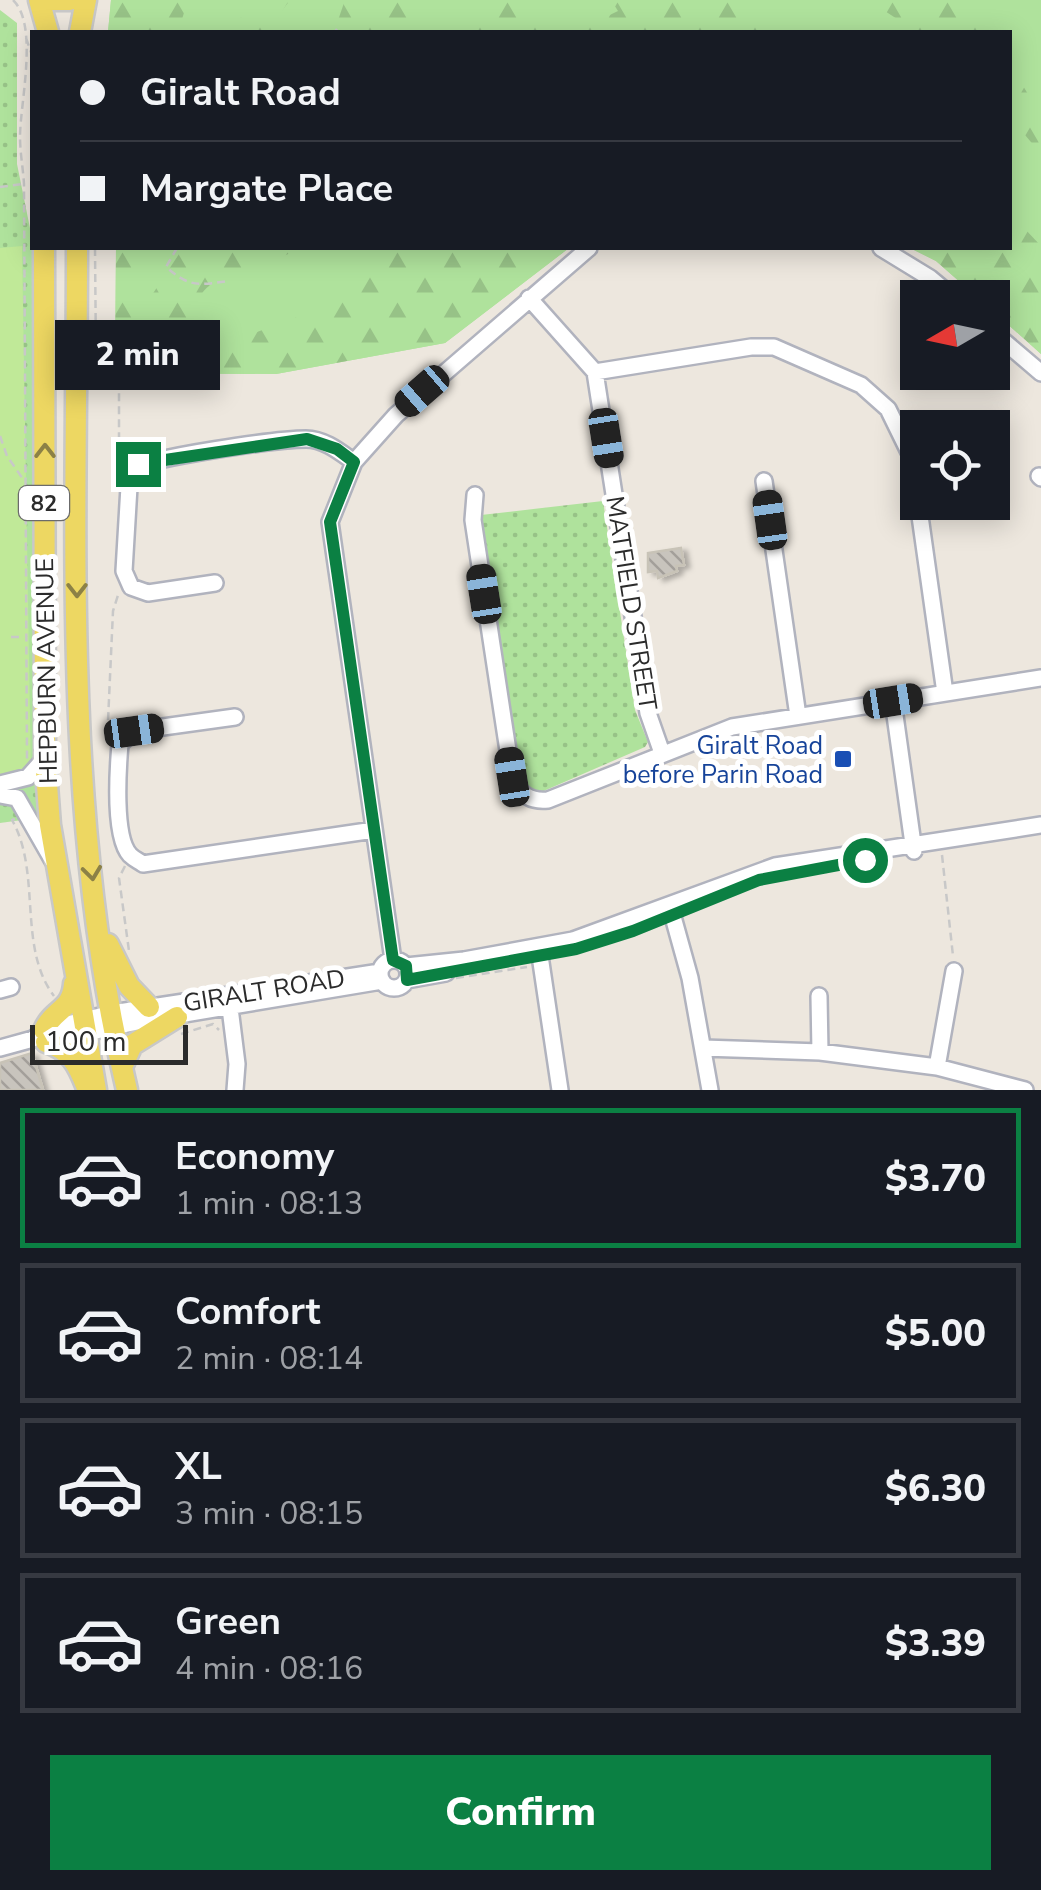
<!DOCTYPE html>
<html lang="en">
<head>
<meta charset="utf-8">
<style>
  body { margin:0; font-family:"Nunito Sans",sans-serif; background:#242831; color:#f1f3f6; height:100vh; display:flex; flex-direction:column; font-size:38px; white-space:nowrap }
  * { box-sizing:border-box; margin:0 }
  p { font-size:32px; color:#9ea1a6 }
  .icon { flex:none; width:55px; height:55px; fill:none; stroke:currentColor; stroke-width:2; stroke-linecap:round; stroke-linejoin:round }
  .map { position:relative; height:1090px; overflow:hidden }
  .drawer { display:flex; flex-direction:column; background:#171b24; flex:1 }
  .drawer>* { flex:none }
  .hud { position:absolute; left:30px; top:30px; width:982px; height:220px; border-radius:0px; box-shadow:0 5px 25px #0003; display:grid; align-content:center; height:220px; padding:0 50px; background:#171b24 }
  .needle { width:65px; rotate:261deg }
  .controls { position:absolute; left:900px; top:280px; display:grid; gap:20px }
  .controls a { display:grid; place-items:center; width:110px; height:110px; border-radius:0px; background:#171b24; box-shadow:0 5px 25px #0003; font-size:50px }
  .scale { position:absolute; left:30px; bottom:25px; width:158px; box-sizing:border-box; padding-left:10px; border:5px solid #2b2b2b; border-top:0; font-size:28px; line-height:35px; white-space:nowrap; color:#2b2b2b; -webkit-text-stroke:8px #fff; paint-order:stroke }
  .end { position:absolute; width:45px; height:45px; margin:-22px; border:12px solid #0b8043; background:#fff; box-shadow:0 0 0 5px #fff }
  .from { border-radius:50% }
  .bubble { position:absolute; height:70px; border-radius:0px; background:#171b24; box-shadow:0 5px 25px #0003; font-size:32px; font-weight:800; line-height:70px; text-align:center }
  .car { position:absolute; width:30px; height:60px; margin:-30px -15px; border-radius:12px; box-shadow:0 0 8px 2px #0007; background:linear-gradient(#222 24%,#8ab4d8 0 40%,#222 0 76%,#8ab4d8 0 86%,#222 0) }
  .hud b { display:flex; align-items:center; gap:35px; height:95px; font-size:38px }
  .hud b+b { border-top:2px solid #363941 }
  .hud i { width:25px; height:25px; background:#f1f3f6 }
  ul { padding:18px 0 0; list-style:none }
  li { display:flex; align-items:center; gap:30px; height:140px; margin:0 20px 15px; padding:0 30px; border:5px solid #363941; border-radius:0px }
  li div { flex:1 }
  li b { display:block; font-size:38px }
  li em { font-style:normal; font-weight:800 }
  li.active { border-color:#0b8043 }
  li>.icon { width:90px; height:90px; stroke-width:1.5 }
  .primary-button { display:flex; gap:20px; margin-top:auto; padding:20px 50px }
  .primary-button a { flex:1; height:115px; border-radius:0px; background:#0b8043; color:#fff; font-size:40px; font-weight:800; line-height:115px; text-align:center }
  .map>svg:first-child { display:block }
</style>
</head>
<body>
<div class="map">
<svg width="1041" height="1090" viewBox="0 0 1041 1090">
  <defs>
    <pattern id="forest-firs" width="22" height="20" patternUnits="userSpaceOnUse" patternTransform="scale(2.5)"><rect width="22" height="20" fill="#afe29c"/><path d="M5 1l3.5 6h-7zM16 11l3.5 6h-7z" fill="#97c287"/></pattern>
    <pattern id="park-dots" width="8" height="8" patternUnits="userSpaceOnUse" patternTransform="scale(2.5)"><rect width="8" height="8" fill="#afe29c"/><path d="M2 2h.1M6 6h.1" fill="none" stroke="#97c287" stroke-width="1.8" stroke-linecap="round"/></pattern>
    <pattern id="building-back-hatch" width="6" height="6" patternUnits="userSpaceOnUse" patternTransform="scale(2.5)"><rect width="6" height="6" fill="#c8c4bd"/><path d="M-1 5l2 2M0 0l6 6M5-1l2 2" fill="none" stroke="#a39f9a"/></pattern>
    <filter id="shadow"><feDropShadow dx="5.5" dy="3" stdDeviation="2.5" flood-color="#0004"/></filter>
  </defs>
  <rect width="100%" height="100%" fill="#ede7de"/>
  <path fill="#afe29c" d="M111,0H1041V354L993,311L992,298L977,297L936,261L910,248H1010V32H108Z
    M116,248H569L445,343L276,374L115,373Z"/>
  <path fill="url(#forest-firs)" d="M111,0H188L178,32H108Z
    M248,0H290L278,16L281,32H235Z
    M345,0H432L403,32H334Z
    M511,0L518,14L546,23L565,19L589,25L618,11L611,0H762L770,32H466L488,13Z
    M868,0H984L996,32H917Z
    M1010,64L1041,116V154L1010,117Z
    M1010,213L1041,246V354L993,311L992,298L977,297L936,261L910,248H1010Z
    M116,248H140L121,293L144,307L183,248H301L256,269L246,280C236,280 225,277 215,282C183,299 197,341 229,348L257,332L311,312L347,290L395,248H569L445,343L276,374L115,373Z"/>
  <path fill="url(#park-dots)" d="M0,10L17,23V164L32,238L44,817L0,823Z
    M603,501L635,710L648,742L645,747L539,793L524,785L519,775L481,515Z"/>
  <path fill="#c0e998" d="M22,246L31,777L0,782V248Z"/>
  <path fill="url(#building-back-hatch)" stroke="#c8c3b7" stroke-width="2.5" filter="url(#shadow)" d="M681,548L684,565L676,566L677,571L658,578L657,571L648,572V553Z
    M32,1053L43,1090H0V1063Z"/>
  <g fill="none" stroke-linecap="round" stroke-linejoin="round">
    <defs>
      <path id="minor" d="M881,248L930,278L954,298
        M529,298L595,372L648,713L662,753
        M992,331L1041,373
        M595,372L751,347H774L861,385L888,409L912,458L918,500
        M1039,476L1041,478
        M764,481L798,716
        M475,495L473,520L512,777C519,794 530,802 548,800L732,727L1041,678
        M918,502L945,693
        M215,583L148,593L131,587L124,571L130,470C149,457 279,439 306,439C324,439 340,452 354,462
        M893,701L914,851
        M235,717L134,731L120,744C118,768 113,837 130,855C134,859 139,861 143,864L374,830
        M0,784L28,777L45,758
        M0,795L17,798L53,861
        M670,906L690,978L710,1090
        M539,949L560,1090
        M380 974a14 14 0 1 1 28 0a14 14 0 1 1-28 0Z
        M393,960L330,522L354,462L396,415L589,248
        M406,966L464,960L573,940L775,866L1041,825
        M407,980L446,973
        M0,990L11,987
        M819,996L820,1052
        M229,1000L237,1064L235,1090
        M46,1042L137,1022L382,981
        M0,1048L33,1039L44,1030L112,1013L380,972
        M703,1048L820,1052L937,1067L1025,1090
        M937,1067L954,971"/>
      <path id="major" d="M39,0L48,32
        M44,0H70
        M80,32L86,0
        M44,248L45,758L50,825L96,1090
        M77,248C77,528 61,815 127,1090
        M108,944L129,986L149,1007
        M44,1030C53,1009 72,1011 74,984
        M46,1042C71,1050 78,1065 87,1088
        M122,1067L132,1045L177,1017"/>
    </defs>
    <use href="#minor" stroke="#b1b3be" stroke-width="20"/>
    <use href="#major" stroke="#c8c8c8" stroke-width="25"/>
    <path stroke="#c8c8c8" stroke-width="2.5" stroke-dasharray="8 5" stroke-linecap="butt" d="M13,0C39,25 20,103 20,137C20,152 23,168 24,184L27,759
      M335,32L337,29
      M26,38L32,55
      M0,187L23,184
      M95,248L96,359L111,368L119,381V437L126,459
      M177,248L166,267C190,288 199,285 229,281
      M0,436L7,456L23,479
      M11,637H23
      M113,732L108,721L113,611L119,592
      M15,819L12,820C42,873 17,947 54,996
      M942,855L953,956
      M125,866L119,878L129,951
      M456,978L527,967
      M181,1034L213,1024L219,1030"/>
    <use href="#minor" stroke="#fff" stroke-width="15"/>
    <use href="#major" stroke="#edd762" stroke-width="20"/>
  </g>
  <defs><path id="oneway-chevron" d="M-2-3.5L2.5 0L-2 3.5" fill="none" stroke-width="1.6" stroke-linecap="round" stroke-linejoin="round" transform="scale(2.5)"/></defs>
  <g stroke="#8c8146">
    <use href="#oneway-chevron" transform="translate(45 451) rotate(-90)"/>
    <use href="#oneway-chevron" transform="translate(77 590) rotate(90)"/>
    <use href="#oneway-chevron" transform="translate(92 873) rotate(83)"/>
  </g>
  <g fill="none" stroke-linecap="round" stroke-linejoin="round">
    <path stroke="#0b8043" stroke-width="12" d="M138,464L307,439L337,449L354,462L330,522L393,960L406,966L407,980L576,949L633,931L759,880L865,860"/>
  </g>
  <rect fill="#1a4fb4" stroke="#fff" stroke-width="4" x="833" y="749" width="20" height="20" rx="5"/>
  <g text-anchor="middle" stroke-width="10" stroke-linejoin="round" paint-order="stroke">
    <rect fill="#fff" stroke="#6b6b6b" stroke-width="2.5" x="19" y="486" width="50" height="34" rx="8"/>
    <g font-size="22" font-weight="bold" fill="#2b2b2b">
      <text x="44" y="511">82</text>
    </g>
    <g font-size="25" fill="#2b2b2b" stroke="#fff">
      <text transform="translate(632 603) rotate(81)" y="9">MATFIELD STREET</text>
      <text transform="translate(46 671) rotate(-91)" y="9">HEPBURN AVENUE</text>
      <text transform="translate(264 990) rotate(-9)" y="9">GIRALT ROAD</text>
    </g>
    <g font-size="25" fill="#164399" stroke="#fff" text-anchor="end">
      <text x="823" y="754">Giralt Road<tspan x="823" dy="29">before Parin Road</tspan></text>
    </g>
  </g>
</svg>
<div class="controls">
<a><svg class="needle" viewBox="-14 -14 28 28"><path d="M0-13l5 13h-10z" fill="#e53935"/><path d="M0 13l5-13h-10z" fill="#9ea1a6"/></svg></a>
<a><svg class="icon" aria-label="locate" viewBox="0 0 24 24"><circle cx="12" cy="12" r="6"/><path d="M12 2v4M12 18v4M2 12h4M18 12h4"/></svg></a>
</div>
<div class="scale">100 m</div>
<i class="end from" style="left:865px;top:860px"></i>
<i class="end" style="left:138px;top:464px"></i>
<div class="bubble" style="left:55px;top:320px;width:165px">2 min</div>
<i class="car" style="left:422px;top:391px;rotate:229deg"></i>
<i class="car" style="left:606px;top:438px;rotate:171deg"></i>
<i class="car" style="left:770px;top:520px;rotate:352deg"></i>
<i class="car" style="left:484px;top:594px;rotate:351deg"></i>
<i class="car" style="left:893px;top:701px;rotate:81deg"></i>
<i class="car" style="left:134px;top:731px;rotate:82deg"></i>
<i class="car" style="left:512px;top:777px;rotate:351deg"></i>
<div class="hud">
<b><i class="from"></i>Giralt Road</b>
<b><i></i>Margate Place</b>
</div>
</div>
<section class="drawer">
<ul>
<li class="active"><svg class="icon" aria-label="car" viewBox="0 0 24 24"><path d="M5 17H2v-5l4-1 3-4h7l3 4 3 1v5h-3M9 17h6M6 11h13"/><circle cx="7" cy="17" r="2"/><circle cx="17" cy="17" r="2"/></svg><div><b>Economy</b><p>1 min · 08:13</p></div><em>$3.70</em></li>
<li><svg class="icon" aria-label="car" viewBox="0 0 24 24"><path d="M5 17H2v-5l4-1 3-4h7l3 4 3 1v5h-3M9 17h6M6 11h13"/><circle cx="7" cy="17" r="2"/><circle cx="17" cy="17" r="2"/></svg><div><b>Comfort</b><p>2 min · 08:14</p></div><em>$5.00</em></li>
<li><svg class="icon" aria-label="car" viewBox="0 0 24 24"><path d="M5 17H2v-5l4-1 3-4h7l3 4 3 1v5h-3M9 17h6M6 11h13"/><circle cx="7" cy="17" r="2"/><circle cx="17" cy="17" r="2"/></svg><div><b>XL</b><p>3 min · 08:15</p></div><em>$6.30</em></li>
<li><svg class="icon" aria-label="car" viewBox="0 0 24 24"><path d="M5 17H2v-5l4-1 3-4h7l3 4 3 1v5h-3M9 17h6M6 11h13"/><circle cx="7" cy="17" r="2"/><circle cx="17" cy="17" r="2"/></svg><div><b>Green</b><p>4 min · 08:16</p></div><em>$3.39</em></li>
</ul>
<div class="primary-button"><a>Confirm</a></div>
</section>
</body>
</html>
